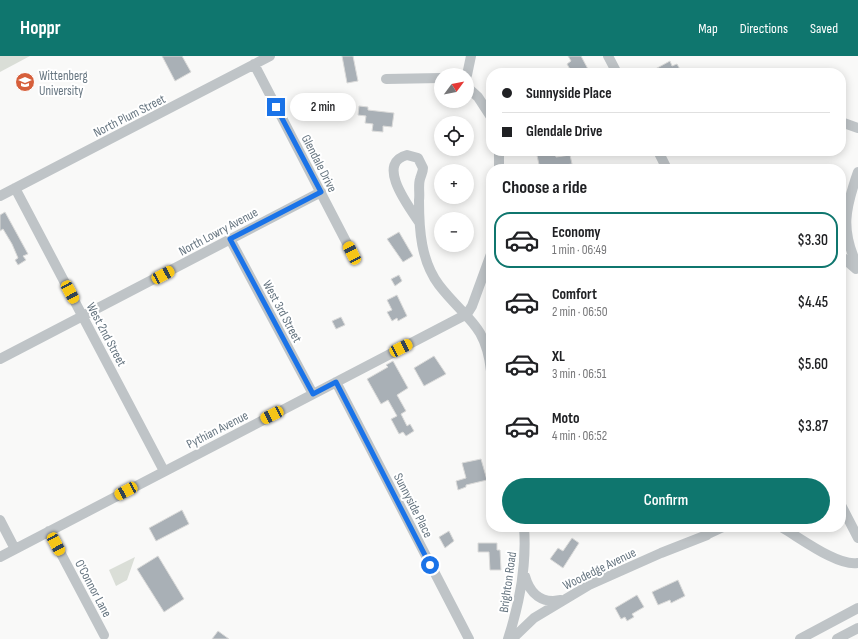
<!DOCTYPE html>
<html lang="en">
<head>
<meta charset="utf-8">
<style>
  body { margin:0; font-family:"Sofia Sans Condensed",sans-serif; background:#f2f2f2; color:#202124; height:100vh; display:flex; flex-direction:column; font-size:15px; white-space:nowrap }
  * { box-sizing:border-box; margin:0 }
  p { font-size:13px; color:#757577 }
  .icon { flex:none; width:22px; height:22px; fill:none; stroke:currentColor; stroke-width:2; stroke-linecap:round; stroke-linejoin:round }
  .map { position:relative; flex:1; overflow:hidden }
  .side { position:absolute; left:486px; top:108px; width:360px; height:368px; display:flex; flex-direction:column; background:#fff; border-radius:16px; box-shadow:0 2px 10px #0003 }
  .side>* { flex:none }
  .banner { position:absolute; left:486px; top:12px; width:360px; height:88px; border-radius:16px; box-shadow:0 2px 10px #0003; display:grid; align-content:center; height:88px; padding:0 16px; background:#fff }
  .needle { width:26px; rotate:58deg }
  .buttons { position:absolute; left:434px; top:12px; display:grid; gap:8px }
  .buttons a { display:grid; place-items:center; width:40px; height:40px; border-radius:50%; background:#fff; box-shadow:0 2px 10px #0003; font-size:20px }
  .end { position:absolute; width:18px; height:18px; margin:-9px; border:5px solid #1a73e8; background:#fff; box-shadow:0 0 0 2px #fff }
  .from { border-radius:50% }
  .bubble { position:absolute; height:28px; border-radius:14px; background:#fff; box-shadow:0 2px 10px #0003; font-size:13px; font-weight:600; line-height:28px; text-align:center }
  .car { position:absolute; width:12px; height:24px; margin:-12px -6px; border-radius:5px; box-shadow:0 0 3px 1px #0007; background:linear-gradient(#f5c518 24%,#345 0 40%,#f5c518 0 76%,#345 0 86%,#f5c518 0) }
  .banner b { display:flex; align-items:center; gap:14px; height:38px; font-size:15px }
  .banner b+b { border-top:1px solid #e0e0e0 }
  .banner i { width:10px; height:10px; background:#202124 }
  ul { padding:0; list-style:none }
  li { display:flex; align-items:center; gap:12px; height:56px; margin:0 8px 6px; padding:0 8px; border:2px solid transparent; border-radius:16px }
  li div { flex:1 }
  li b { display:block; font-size:15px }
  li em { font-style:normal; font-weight:600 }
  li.selected { border-color:#0f766e }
  li>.icon { width:36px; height:36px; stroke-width:1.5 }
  h2 { padding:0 16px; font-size:18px; line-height:48px }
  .action { display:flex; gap:8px; margin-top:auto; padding:8px 16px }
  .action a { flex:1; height:46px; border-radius:24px; background:#0f766e; color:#fff; font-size:16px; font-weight:600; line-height:46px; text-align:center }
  header { display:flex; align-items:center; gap:24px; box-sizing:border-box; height:56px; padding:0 20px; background:#0f766e; color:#fff }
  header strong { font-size:19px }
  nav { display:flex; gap:22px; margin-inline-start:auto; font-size:14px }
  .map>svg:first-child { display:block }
</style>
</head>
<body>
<header>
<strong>Hoppr</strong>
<nav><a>Map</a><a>Directions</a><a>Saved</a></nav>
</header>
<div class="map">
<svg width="858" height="583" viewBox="0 0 858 583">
  <rect width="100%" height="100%" fill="#f9f9f8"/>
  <path fill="#daded7" d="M0,0H30L0,16Z
    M135,501L127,524L116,530L109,514Z"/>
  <path fill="#a9b0b6" stroke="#dbdbda" d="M162,0H182L191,16L175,25Z
    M342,0H353L358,25L347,27Z
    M568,0H581L589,15L585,17H577L574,13L571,15L567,8L571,5Z
    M670,5L672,10L677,8L682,17H648Z
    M359,50L368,51V54L394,57L392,71L383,70V76L372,75L373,68L365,67L366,60L358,59Z
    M536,95H555L556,101L570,99L572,108L553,111V113H540Z
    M5,156L28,198L23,200L26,204L18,209L15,204L18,202L12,188L3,173L0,175V159Z
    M399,176L413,200L403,206L387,183Z
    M399,219L402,225L395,230L391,223Z
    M397,239L407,260L398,265L397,262L392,265L387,256L392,254L387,244Z
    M341,261L345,269L336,273L332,265Z
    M434,300L446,318L424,330L414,312Z
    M393,305L408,332L397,339L406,355L401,358L407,370L410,368L414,375L406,380L403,376L399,378L391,363L397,360L388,344L381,348L367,323L388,311L386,309Z
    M481,403L487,424L466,429V431L458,434L456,425L466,422L462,407Z
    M182,454L189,468L156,485L149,472Z
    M449,475L454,485L445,492L439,481Z
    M572,482L579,487L563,512L550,503L558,492L563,495Z
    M478,487H497V494H500L501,514H490L489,496H478Z
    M158,500L184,543L164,556L137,513Z
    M678,524L685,540L671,547L670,544L658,549L652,536Z
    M637,539L644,551L632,558L634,561L627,565L625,561L621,563L615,552Z
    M218,575L229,583H212Z"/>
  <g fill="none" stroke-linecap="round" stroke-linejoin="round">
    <path stroke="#bfc4c7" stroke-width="10" d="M608,0L617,17
      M254,8L352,197
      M467,19L471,0
      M386,23L441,22
      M467,31L478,41L491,61
      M841,66L858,72
      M499,95V113
      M658,95L667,113
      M858,116C845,153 840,174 858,211
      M15,132L164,415
      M0,140L270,0
      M419,166C409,151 375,107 407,99L418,102L423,112C423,116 421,119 420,123C418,129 420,138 419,144C419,174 421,205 439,229C465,263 486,267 491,315
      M230,183L313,338
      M841,200L856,213
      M0,303L321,136
      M336,326L469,583
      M841,449L858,482
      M0,464L15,493
      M781,471C799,481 838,511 858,507
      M49,475L104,579
      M708,478L723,471
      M0,501L467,258L472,250L491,198
      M525,520C530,538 542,548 561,544
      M508,583C520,546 527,510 524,471
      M512,583L534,562L589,529L661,497L707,479L713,471
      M800,583L858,552
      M837,583L858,572"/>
  </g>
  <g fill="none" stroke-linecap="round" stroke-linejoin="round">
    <path stroke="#1a73e8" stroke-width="5" d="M276,51L321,136L230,183L313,338L336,326L430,509"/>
  </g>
  <defs>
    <symbol id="university-disc" viewBox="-11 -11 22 22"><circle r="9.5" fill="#d65f3b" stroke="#fff"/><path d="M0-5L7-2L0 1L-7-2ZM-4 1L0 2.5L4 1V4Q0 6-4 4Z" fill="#fff"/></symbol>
  </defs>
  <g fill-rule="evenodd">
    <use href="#university-disc" x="14" y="15" width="22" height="22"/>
  </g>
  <g text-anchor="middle" stroke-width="4" stroke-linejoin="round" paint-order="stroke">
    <g font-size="13" fill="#667580" stroke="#fff" text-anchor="start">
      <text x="39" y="24">Wittenberg<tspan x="39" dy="15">University</tspan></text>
    </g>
    <g font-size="13" fill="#667580" stroke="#fff">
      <text transform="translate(129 59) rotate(-27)" y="5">North Plum Street</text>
      <text transform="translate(320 107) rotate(63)" y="5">Glendale Drive</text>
      <text transform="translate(218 175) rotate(-28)" y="5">North Lowry Avenue</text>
      <text transform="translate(283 255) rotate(62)" y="5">West 3rd Street</text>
      <text transform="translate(107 278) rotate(62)" y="5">West 2nd Street</text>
      <text transform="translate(217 373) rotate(-27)" y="5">Pythian Avenue</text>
      <text transform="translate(414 449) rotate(63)" y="5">Sunnyside Place</text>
      <text transform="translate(599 512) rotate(-26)" y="5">Woodedge Avenue</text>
      <text transform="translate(507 526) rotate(-82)" y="5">Brighton Road</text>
      <text transform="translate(94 532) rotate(62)" y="5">O'Connor Lane</text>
    </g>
  </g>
</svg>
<div class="buttons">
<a><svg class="needle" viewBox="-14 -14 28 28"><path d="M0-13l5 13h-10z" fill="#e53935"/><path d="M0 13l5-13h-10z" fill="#757577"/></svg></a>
<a><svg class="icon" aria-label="locate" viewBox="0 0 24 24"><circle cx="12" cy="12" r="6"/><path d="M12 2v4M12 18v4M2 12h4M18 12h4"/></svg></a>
<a>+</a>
<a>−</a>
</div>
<i class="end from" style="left:430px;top:509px"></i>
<i class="end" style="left:276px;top:51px"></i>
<div class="bubble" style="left:290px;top:37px;width:66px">2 min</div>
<i class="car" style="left:352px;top:197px;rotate:333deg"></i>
<i class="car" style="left:163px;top:219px;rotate:62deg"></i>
<i class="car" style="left:70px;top:236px;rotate:152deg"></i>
<i class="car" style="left:401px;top:292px;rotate:63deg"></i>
<i class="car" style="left:272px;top:359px;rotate:243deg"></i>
<i class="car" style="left:126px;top:435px;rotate:242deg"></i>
<i class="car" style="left:56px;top:488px;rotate:152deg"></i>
<div class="banner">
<b><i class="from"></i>Sunnyside Place</b>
<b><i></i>Glendale Drive</b>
</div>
<section class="side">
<h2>Choose a ride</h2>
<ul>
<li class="selected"><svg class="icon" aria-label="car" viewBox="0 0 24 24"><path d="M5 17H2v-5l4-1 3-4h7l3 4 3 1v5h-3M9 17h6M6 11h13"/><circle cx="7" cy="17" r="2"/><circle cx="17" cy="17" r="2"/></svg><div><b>Economy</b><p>1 min · 06:49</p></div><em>$3.30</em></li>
<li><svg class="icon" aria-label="car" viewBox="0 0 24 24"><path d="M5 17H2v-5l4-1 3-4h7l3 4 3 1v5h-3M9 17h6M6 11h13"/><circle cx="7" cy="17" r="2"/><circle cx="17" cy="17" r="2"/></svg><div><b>Comfort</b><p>2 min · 06:50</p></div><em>$4.45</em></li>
<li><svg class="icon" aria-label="car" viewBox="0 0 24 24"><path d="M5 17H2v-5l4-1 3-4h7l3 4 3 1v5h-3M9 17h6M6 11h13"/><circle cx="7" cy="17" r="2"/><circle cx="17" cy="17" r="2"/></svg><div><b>XL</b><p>3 min · 06:51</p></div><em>$5.60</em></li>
<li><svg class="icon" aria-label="car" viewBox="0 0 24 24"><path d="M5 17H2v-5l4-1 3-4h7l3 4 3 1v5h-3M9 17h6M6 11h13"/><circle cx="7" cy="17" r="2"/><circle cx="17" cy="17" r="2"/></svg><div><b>Moto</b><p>4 min · 06:52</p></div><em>$3.87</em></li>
</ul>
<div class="action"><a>Confirm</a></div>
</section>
</div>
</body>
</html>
